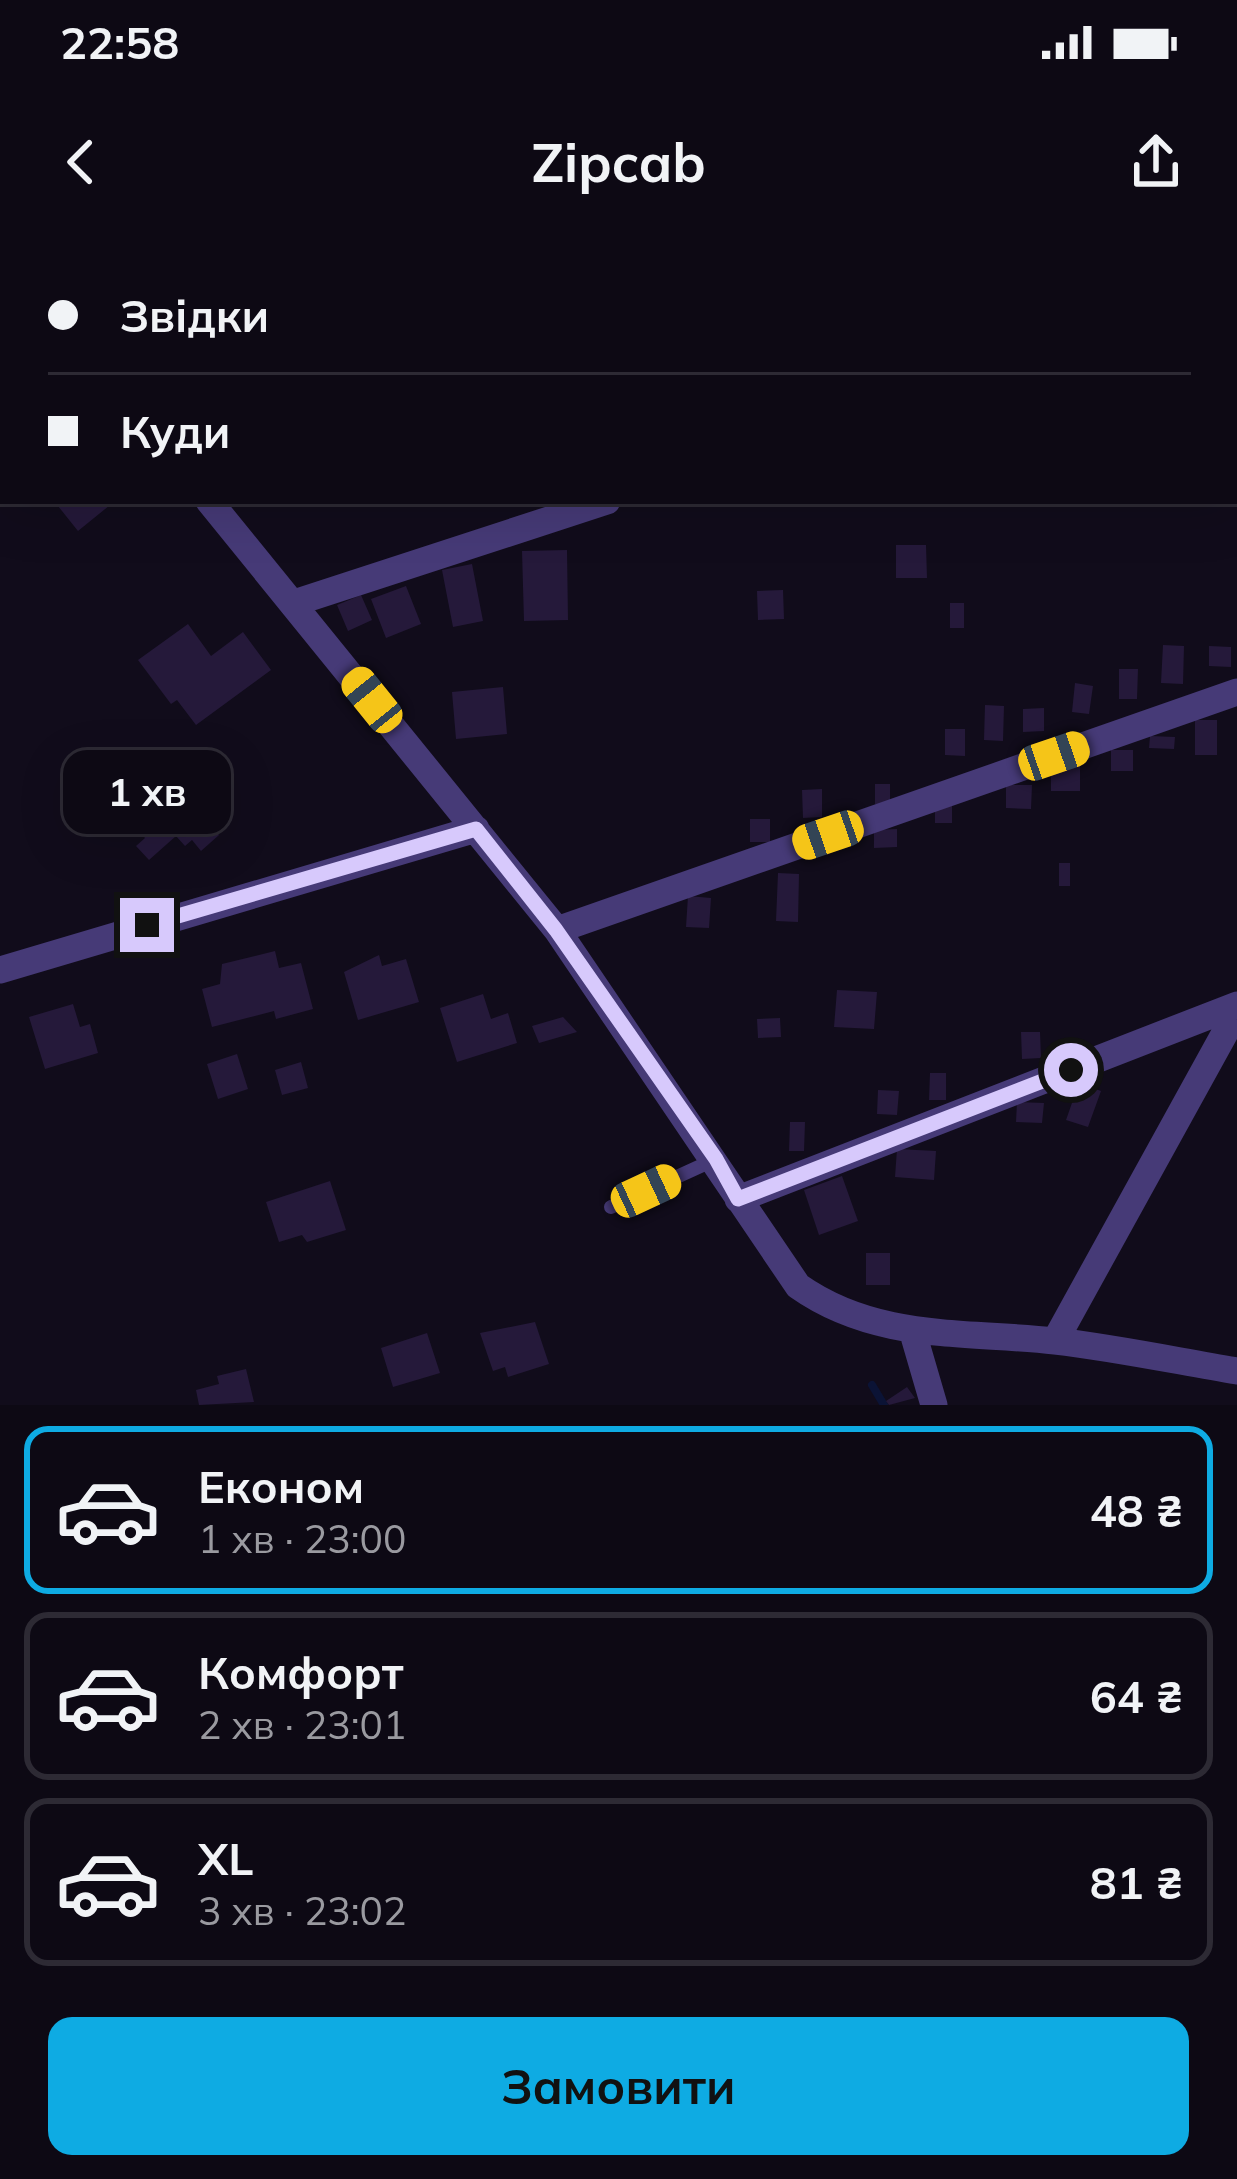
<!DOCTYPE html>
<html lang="uk">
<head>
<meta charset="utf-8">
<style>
  body { margin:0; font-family:Mulish,sans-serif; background:#1b1722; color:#f1f3f6; height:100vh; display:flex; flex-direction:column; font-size:45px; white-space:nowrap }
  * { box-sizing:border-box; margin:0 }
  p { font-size:39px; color:#9a9aa0 }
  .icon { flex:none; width:66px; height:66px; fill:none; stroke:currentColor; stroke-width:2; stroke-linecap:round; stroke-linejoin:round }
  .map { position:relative; height:1165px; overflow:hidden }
  .drawer { display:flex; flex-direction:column; background:#0d0914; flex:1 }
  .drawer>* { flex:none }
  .hud { position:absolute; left:0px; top:0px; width:1239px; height:264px; box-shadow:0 12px 48px #0002,0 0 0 3px #2d2a34; display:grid; align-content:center; height:264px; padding:0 48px; background:#0d0914 }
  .end { position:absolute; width:54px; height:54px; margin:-27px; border:15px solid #d7c9fc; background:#111; box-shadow:0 0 0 6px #111 }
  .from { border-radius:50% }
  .bubble { position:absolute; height:84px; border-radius:24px; background:#0d0914; box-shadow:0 12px 48px #0002,0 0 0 3px #2d2a34; font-size:39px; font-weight:700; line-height:84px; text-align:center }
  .car { position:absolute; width:36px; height:72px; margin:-36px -18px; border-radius:15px; box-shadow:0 0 9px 3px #0007; background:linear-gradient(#f5c518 24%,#345 0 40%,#f5c518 0 76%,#345 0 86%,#f5c518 0) }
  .hud b { display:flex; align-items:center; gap:42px; height:114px; font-size:45px }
  .hud b+b { border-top:3px solid #2d2a34 }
  .hud i { width:30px; height:30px; background:#f1f3f6 }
  ul { padding:21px 0 0; list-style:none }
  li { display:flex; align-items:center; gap:36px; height:168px; margin:0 24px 18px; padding:0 24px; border:6px solid #2d2a34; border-radius:24px }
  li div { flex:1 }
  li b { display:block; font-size:45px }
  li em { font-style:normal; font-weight:700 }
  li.selected { border-color:#0eabe3 }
  li>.icon { width:108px; height:108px; stroke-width:1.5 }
  .primary-button { display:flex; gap:24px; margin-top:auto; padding:24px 48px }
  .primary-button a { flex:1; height:138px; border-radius:24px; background:#0eabe3; color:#111; font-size:48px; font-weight:700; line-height:138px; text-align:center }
  .status { display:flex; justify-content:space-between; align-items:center; height:84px; padding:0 60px; background:#0d0914; direction:ltr }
  .status svg { height:33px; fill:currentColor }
  header { display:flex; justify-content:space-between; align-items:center; height:156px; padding:0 48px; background:#0d0914; font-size:54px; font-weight:700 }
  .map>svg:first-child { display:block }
</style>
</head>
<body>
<div class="status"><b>22:58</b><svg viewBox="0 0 49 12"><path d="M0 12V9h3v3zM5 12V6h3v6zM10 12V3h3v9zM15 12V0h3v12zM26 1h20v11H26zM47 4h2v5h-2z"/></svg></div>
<header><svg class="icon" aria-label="back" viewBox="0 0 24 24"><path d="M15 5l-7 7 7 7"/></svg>Zipcab<svg class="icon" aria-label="share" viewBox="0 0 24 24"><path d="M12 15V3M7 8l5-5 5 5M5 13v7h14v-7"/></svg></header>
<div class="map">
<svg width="1237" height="1165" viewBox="0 0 1237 1165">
  <rect width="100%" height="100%" fill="#110c1b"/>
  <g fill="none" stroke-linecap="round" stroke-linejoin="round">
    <path stroke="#0b1335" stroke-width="8" d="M872,1145L884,1165"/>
  </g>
  <path fill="#25193a" d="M54,261H115L78,291Z
    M896,305H926L927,338H896Z
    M567,310L568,380L524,381L522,311Z
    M472,324L483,381L453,387L442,330Z
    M406,346L421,384L386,398L371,359Z
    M783,350L784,379L758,380L757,351Z
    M361,355L372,380L348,391L337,365Z
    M950,363H964V388H950Z
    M188,384L211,416L243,392L271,430L196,485L177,460L171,464L138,420Z
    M1163,405L1184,406L1183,444L1161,443Z
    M1209,406L1231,407V427L1209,426Z
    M1119,429H1138L1137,459H1119Z
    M1075,443L1093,446L1089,474L1072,472Z
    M503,447L507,494L456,499L452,452Z
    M985,465L1004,466L1003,501L984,500Z
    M1044,468V491L1023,492V469Z
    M1195,480H1217V515H1195Z
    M945,489H965V516L945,515Z
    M1150,496L1175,497L1174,509L1149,508Z
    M1111,510H1133V531H1111Z
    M1051,520H1080V551H1051Z
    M875,544H890V564H875Z
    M1006,545H1032L1031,569L1006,568Z
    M177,546L219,595L201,611L192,600L185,606L176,596L149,620L136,606L145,598L136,587Z
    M822,549V577L803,578L802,550Z
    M952,565V583H935V566Z
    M750,579H770V602H750Z
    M897,589V607L874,608V590Z
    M1059,623H1070V646H1059Z
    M778,633L799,634L798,682L776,681Z
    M688,656L711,658L709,688L686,687Z
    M275,711L279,728L301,723L313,769L276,779L274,771L212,787L202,749L220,744L222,724Z
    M379,715L382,726L406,719L419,762L358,780L344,732Z
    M837,750L877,752L874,789L834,787Z
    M483,754L491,779L508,773L517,803L457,822L440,768Z
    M73,764L80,787L90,784L98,813L45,829L29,777Z
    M563,777L577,792L539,803L532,786Z
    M780,778L781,797L758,798L757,779Z
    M1021,792H1040L1041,818L1022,819Z
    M237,814L248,849L218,859L207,824Z
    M301,822L308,848L282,855L275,830Z
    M930,833H946V860H929Z
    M1079,843L1101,851L1088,887L1066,880Z
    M878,850L899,851L897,875L877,874Z
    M1017,862L1044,863L1042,883L1016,882Z
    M790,882H805L804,911H789Z
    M897,909L936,911L934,940L895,937Z
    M842,936L858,981L819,995L804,950Z
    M330,941L346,990L307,1002L302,995L279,1002L266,962Z
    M866,1013H890V1045H866Z
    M535,1082L549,1124L508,1137L505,1127L493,1131L480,1093Z
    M427,1093L440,1133L393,1147L381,1108Z
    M246,1129L254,1162L199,1165L196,1150L219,1144L217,1136Z
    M907,1147L915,1158L889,1165L886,1161Z"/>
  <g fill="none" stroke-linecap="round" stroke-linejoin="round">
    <path stroke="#463a77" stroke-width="14" d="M611,967L716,919"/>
    <path stroke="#463a77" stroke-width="27" d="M598,3L601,0
      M1143,3L1145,0
      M0,9L3,13
      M1236,92L1237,91
      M209,261L557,690L798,1046C876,1101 964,1091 1055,1101C1116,1108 1177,1121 1237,1131
      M294,363L607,261
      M557,690L1237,452
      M0,730L476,589
      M738,959L1237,765
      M913,1093L934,1165
      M1055,1101L1237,771"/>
  </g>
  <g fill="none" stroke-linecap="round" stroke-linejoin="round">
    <path stroke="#d7c9fc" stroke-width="15" d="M147,685L476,589L556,690L716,919L738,959L1071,830"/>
  </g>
</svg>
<i class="end from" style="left:1071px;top:830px"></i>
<i class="end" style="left:147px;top:685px"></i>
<div class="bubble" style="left:63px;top:510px;width:168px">1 хв</div>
<i class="car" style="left:372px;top:460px;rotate:321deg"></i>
<i class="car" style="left:1054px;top:516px;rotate:71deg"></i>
<i class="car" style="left:828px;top:595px;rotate:251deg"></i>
<i class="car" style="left:646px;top:951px;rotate:65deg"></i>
<div class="hud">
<b><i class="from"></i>Звідки</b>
<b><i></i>Куди</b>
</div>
</div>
<section class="drawer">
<ul>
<li class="selected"><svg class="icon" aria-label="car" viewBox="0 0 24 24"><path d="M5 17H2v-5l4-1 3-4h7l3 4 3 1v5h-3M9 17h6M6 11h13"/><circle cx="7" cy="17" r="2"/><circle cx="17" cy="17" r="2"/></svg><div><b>Економ</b><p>1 хв · 23:00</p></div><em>48 ₴</em></li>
<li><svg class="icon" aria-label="car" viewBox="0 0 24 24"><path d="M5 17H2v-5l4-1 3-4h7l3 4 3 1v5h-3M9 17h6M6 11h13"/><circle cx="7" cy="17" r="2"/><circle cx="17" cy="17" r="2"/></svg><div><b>Комфорт</b><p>2 хв · 23:01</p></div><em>64 ₴</em></li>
<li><svg class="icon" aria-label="car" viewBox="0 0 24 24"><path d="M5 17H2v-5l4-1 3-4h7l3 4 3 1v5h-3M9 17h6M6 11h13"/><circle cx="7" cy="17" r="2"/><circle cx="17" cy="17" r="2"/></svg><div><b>XL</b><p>3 хв · 23:02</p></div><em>81 ₴</em></li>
</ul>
<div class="primary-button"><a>Замовити</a></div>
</section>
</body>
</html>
